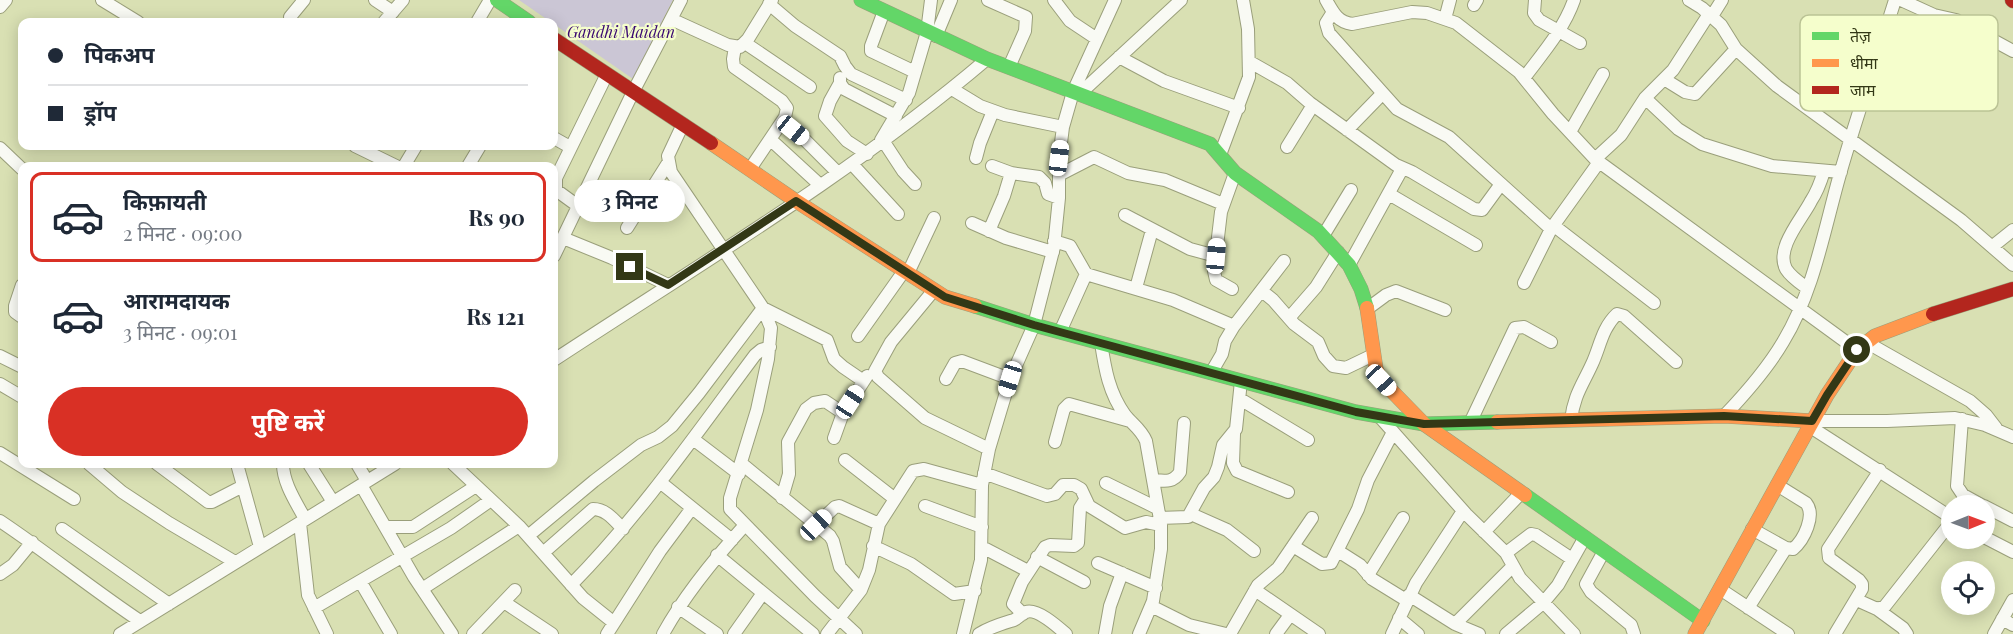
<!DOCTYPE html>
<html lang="hi">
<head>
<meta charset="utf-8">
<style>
  body { margin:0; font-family:"Playfair Display","Noto Sans Devanagari",serif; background:#f2f2f3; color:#1f2937; height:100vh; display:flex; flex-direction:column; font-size:22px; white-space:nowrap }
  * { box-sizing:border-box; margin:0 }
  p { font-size:20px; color:#747a83 }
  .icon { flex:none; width:33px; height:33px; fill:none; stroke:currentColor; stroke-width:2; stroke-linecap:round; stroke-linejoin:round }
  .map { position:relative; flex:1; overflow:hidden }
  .side { position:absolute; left:18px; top:162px; width:540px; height:306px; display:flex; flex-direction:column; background:#fff; border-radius:12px; box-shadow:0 3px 15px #0003 }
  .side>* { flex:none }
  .guide { position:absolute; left:18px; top:18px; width:540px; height:132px; border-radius:12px; box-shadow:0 3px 15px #0003; display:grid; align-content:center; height:132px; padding:0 30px; background:#fff }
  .needle { width:39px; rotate:89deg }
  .tools { position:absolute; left:1941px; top:495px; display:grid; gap:12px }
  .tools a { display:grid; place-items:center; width:54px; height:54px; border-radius:50%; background:#fff; box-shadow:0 3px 15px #0003; font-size:30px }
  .end { position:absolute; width:27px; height:27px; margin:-14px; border:8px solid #333816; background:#fff; box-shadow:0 0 0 3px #fff }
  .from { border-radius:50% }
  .bubble { position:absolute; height:42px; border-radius:21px; background:#fff; box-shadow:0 3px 15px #0003; font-size:20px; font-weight:700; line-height:42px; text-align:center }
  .car { position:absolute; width:18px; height:36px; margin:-18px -9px; border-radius:8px; box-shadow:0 0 4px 2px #0007; background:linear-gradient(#fff 24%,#345 0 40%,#fff 0 76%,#345 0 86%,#fff 0) }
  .guide b { display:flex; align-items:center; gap:21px; height:57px; font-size:22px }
  .guide b+b { border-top:2px solid #e0e1e3 }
  .guide i { width:15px; height:15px; background:#1f2937 }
  ul { padding:10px 0 0; list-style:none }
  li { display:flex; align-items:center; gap:18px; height:90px; margin:0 12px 9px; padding:0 18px; border:3px solid transparent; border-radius:12px }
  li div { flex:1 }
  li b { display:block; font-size:22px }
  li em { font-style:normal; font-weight:700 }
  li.selected { border-color:#d93025 }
  li>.icon { width:54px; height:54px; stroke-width:1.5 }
  .primary-button { display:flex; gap:12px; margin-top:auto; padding:12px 30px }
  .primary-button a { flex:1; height:69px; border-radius:36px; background:#d93025; color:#fff; font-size:24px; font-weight:700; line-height:69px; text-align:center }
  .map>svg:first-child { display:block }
</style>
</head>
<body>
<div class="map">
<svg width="2013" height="634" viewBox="0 0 2013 634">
  <rect width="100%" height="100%" fill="#d9e0b3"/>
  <path fill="#cbc6d5" d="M519,0H673L633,79Z"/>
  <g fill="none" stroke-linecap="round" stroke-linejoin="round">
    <defs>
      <path id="street" d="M102,0L138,22
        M375,0L393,12
        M988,0L1026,17L1025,31L1009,67
        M1054,0L1070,21L1097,39
        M1326,0C1333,12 1337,22 1352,24L1412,12L1427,13L1456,23L1519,72L1553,114L1595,159L1857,350
        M1535,0L1534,13L1539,20L1580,43
        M1689,0L1702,8L1721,25L1736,49L1777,86L1961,220L2013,265
        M1901,0L1934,15L1956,20L2013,51
        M769,4L795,26L840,56L845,66L851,74L906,100
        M1474,5L1477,0
        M0,7L6,0
        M884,11L871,46V51L915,72
        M1333,12L1326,23L1329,33L1397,109L1449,137L1551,229
        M1712,16L1722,0
        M290,17L304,0
        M671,19L728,45L740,47L748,39L772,0
        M1445,19L1450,0
        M384,22L403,0
        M477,22L490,0
        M936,36L951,0
        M1820,39L1839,58L1871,79
        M745,43L810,87
        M735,47L733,59L734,67L782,101L787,108L785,117L750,169
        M1119,57L1164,81L1239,108
        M1250,62L1287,83L1310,103L1396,165L1412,172L1474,209L1482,210L1501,184
        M840,78V83L844,89L896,116
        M1524,78C1542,54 1564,29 1574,0
        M1664,79L1685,92L1695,94L1736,49
        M840,83L830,101L825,116L847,141L867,154
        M952,89L980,106L1005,115L1063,127
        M1073,92L1115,0
        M1645,98L1678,129L1702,144L1772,166L1841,172
        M783,121L803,138L838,173
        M683,124L668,156L671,172L763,308L771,328L768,359L757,410L730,498V509L815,596L856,634
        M1347,130L1382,94
        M1570,132L1603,74
        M554,138L570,147
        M771,140L820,185
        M881,140L909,93L927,32L931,0
        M884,142L903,171L915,184
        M355,146L396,166
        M1287,147L1313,105
        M0,148L22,169
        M1220,155L1249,77L1248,29L1243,0
        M976,158L980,143L993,111
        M1595,159L1621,135L1645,98L1673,70L1709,14
        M852,164L898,214
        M404,166L416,146
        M468,166L480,146
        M992,166L1011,173L1039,177L1045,183L1048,194L1059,198
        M1059,175L1094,157L1128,173L1165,180L1223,204
        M1389,194L1476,245
        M578,206L556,190V178L607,74
        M1125,215L1190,249L1216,256
        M972,223L1006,238L1053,252
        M1553,225L1654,303
        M627,228L668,163
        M989,231L1004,196L1011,173
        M1323,236L1351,190
        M563,238L612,258L668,285
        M1054,241L1070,246L1086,274L1173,300L1234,326
        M1993,246L2013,230
        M554,256L633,92L681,0
        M1349,265L1402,169
        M908,273L934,218
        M1524,283L1551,229L1599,162
        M22,285L15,306V312L22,317
        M1136,288L1152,230
        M1807,288C1800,283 1791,277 1786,269C1775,248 1802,219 1811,201C1817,192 1821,181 1824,171
        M1232,289L1216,280L1214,271L1221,212L1235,173
        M934,290L891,342L875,371L878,377L925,418L989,449
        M1262,291L1273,300L1294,324L1318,342L1324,356L1333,366L1346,368L1373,355
        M1367,309L1386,295L1396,291L1445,310
        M1289,318L1316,287L1338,252
        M1060,332L1086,274
        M858,336L904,271
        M1866,342L1970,401L1986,415L1996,428
        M1101,343C1105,369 1109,393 1125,415C1132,424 1141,429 1146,441L1161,525V549L1153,601L1139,634
        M0,356L22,367
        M554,360C700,264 853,173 987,59
        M1211,373L1222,354L1225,341L1234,326L1284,261
        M946,379L955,363L962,361L1010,379
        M0,384L22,397
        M1240,399L1308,440
        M1379,416L1466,514L1506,553L1520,578L1574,634
        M1724,416C1746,393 1767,369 1783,342C1814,291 1824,230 1840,174C1857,115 1877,58 1895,0
        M1962,419L1957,486L1963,495L1983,506
        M1571,420C1574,395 1582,386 1592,364C1600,347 1602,328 1617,314L1624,316L1676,362
        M1812,421H1887L1955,418L1985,425L2013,437
        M1470,423L1515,328L1524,327L1551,342
        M1809,426L1952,518
        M1234,434L1233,463L1237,471L1288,492
        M834,438L843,413L867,376
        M693,439L739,474
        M1055,442L1064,409L1069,404L1130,421
        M0,453L74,499
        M845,460L895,499
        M89,464L122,492L169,523L235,562
        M157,464L208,502H212L243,486
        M237,464L260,547
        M283,464C283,483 296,502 305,519
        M309,464L333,502
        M357,464L367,481
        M453,464L519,526L583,598L613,622
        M742,464L830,536L833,541L840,567L861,590
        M984,473L1047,496L1055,494L1063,485H1074L1081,489L1089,506L1125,528L1146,522L1161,525
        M1153,480C1165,481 1173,483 1180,472L1184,423
        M660,482L732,540
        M1106,483L1157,508
        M361,485L414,577L452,634
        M782,498L789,474L788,442L806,409L814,403L825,401L843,413
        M925,506L982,527
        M1984,506L2013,521
        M1191,514L1227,530L1254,551
        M1159,518L1188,517L1204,488L1214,477L1218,467L1223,445L1236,429L1241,381
        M0,521C48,553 92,589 140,621
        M300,523L308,595L327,634
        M816,525L835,507L839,506L879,524
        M387,527H413L476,486
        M62,529L169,604
        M1752,529L1786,548L1793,549C1804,540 1816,515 1806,503L1777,485
        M1484,532L1521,493
        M528,536L594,481L641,445L658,437L672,426L699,393L763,308L827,340L834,359L843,367L862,380
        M1984,537L2013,552
        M873,546L911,564L954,594L975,591
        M1293,546L1322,564L1331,563L1358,509L1368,480L1393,432
        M982,547L1028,571
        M1338,551L1360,565L1372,579L1406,600
        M1604,551L1586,584L1591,592L1631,625L1634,634
        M543,553L593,509C606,509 614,520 623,529
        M1506,553L1531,534L1536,535L1572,559
        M717,555L813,634
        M1037,557L1084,582
        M1098,563L1156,588
        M0,574L13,565L32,542
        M1368,575L1403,518
        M360,581L391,634
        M571,585C640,515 696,434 755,355L761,350L770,347
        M422,589L519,526
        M1720,589L1788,634
        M1255,590L1319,634
        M1409,595L1455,624L1479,634
        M1857,600L1877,609L1885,606L1952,521
        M504,602L552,634
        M1151,606L1189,625L1226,634
        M678,607L717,634
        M314,608L451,528L491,500
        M1748,608L1786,548
        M1877,609L1903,628L1907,634
        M1023,614L1013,604L1022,582L1045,547L1050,545L1074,546L1078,543L1080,508L1085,500
        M1399,618L1418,634
        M2002,619L2013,625
        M1455,624L1513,566
        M120,634L395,464
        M473,634L515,590
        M607,634L660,551L692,508
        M663,634C685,594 714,559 745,525
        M734,634L763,593
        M827,634L861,590L869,570L879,524L913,471L924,469L982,485
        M963,634L981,560L982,485L989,449L1010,379L1034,325L1054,247L1059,198V158L1063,127L1073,92L1087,87L1181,0
        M979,634C990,627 1001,624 1014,620C1018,618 1021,614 1026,612C1037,608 1058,627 1066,634
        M1105,634L1110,606L1122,573
        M1230,634L1258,585L1278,568L1312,518
        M1276,634L1290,615
        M1392,634L1416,583L1463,511
        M1506,634L1543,603L1558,585L1585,537
        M1835,634L1862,589V584L1859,580L1829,558L1828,549L1880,470
        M1994,634L2013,600"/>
      <path id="fast" d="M497,0L529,22
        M861,0L987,59L1210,144L1235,173L1318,231L1349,265L1361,289L1367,308
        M975,306L1034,325L1356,412L1424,424L1497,422
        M1525,495L1703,621"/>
      <path id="slow" d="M711,143L796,201L945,297L975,306
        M1367,308L1376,369L1381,380L1424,424L1525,495
        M1497,422L1724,416L1812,421
        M1695,634L1827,395L1857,350L1875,336L1933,314"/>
      <path id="jam" d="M2012,0L2013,1
        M554,39L711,143
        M1933,314L2013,289"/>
    </defs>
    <use href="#street" stroke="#9a9f7b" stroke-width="14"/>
    <use href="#fast" stroke="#9a9f7b" stroke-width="15"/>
    <use href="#slow" stroke="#9a9f7b" stroke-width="15"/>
    <use href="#jam" stroke="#9a9f7b" stroke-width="15"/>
    <use href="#street" stroke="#f9faf4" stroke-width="12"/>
    <use href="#fast" stroke="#63d668" stroke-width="14"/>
    <use href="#slow" stroke="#ff974d" stroke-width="14"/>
    <use href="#jam" stroke="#b3261e" stroke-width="14"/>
  </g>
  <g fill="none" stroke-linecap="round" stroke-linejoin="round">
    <path stroke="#333816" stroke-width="8" d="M630,267L668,285L796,201L945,297L1034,325L1356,412L1424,424L1724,416L1812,421L1827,395L1857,350"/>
  </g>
  <g text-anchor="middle" stroke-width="4.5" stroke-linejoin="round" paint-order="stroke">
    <g font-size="16" font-style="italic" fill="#390871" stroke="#f5fecc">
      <text x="621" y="38">Gandhi Maidan</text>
    </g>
  </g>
  <rect x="1800" y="15" width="198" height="96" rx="9" fill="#f5fecc" stroke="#bbc395" stroke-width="1.5"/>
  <rect x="1812" y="32" width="27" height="8" fill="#63d668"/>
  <rect x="1812" y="59" width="27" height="8" fill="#ff974d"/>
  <rect x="1812" y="86" width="27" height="8" fill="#b3261e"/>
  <g font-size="16" fill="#333816">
    <text x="1850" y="42">तेज़</text>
    <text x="1850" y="69">धीमा</text>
    <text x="1850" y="96">जाम</text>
  </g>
</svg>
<div class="tools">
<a><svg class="needle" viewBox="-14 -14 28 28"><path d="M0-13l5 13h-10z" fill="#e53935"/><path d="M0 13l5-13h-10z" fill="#747a83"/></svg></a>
<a><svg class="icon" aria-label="locate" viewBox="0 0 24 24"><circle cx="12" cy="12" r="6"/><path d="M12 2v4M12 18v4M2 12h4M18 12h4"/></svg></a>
</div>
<i class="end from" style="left:1857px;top:350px"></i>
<i class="end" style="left:630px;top:267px"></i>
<div class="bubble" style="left:574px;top:180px;width:111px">3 मिनट</div>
<i class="car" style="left:793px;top:130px;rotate:129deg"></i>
<i class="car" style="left:1059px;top:158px;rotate:7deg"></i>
<i class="car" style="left:1216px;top:256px;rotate:5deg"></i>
<i class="car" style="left:1010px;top:379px;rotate:197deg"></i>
<i class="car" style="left:1381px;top:380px;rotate:137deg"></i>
<i class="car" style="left:850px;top:402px;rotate:33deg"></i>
<i class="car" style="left:816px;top:525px;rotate:46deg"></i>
<div class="guide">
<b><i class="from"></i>पिकअप</b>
<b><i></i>ड्रॉप</b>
</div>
<section class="side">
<ul>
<li class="selected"><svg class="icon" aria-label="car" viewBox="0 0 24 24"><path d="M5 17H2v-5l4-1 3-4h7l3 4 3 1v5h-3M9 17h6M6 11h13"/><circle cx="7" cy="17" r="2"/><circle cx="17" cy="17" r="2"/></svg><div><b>किफ़ायती</b><p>2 मिनट · 09:00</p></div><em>Rs 90</em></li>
<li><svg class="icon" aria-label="car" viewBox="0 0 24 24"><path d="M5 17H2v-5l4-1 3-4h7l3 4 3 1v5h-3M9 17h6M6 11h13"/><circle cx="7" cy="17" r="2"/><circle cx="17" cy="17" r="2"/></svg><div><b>आरामदायक</b><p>3 मिनट · 09:01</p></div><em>Rs 121</em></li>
</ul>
<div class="primary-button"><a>पुष्टि करें</a></div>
</section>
</div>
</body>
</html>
